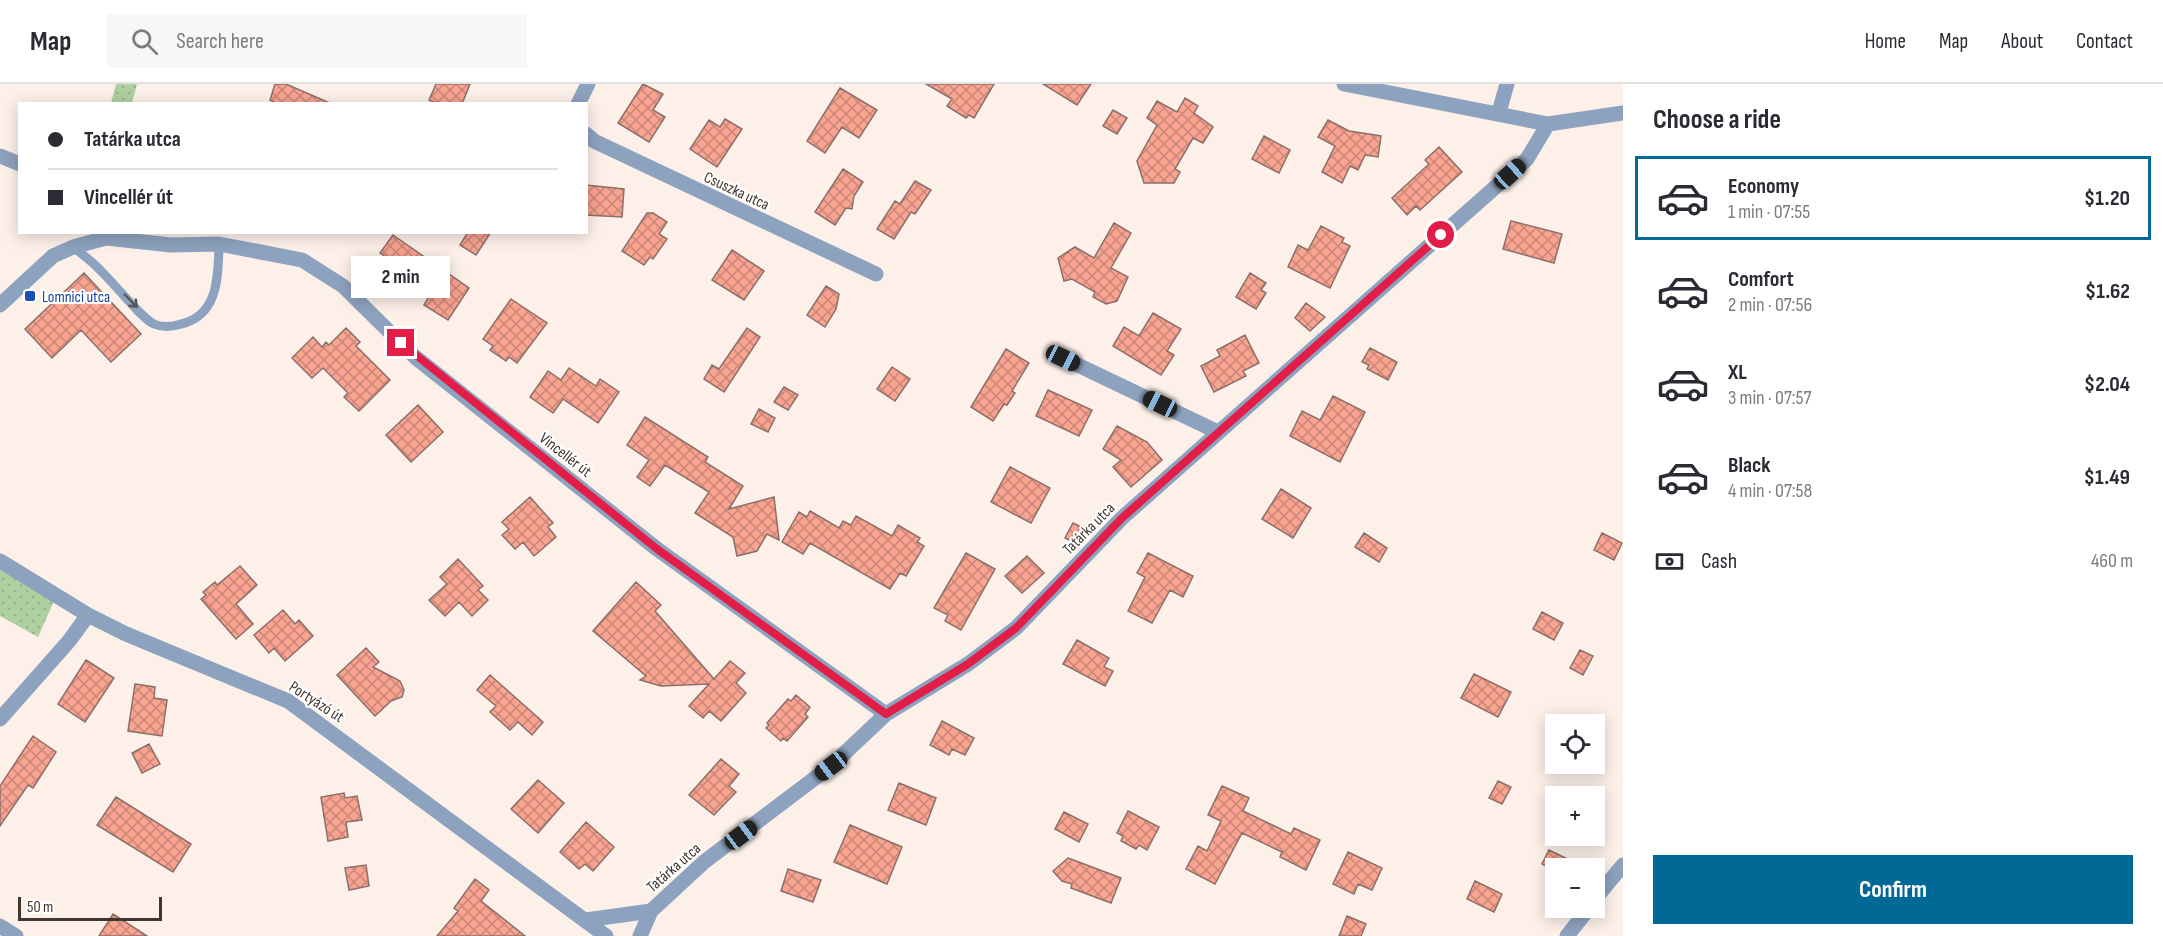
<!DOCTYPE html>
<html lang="en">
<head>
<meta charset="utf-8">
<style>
  body { margin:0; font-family:"Sofia Sans Condensed",sans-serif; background:#f7f7f7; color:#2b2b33; height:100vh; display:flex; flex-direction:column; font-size:22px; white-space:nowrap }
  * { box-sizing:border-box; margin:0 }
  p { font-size:20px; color:#7c7c81 }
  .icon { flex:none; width:33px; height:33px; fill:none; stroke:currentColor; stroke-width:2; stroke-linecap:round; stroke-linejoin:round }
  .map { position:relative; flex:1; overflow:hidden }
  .panel { display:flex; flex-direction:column; background:#fff; width:540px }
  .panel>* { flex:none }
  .guide { position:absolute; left:18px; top:18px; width:570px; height:132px; border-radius:0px; box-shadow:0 3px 15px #0003; display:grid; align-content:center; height:132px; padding:0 30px; background:#fff }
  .buttons { position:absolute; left:1545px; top:630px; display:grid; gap:12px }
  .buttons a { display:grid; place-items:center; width:60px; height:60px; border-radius:0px; background:#fff; box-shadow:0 3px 15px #0003; font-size:30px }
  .scale { position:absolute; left:18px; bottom:15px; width:144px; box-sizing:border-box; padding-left:6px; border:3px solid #41362f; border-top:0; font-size:16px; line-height:21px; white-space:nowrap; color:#41362f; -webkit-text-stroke:4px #fff; paint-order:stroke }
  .end { position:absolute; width:27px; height:27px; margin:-14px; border:8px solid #e11d48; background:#fff; box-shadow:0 0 0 3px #fff }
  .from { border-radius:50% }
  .bubble { position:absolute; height:42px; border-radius:0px; background:#fff; box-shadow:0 3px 15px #0003; font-size:20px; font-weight:700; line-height:42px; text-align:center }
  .car { position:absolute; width:18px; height:36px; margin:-18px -9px; border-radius:8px; box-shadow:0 0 4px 2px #0007; background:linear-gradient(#222 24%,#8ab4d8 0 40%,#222 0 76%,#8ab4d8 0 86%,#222 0) }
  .guide b { display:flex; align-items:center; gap:21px; height:57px; font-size:22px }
  .guide b+b { border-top:2px solid #e1e1e2 }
  .guide i { width:15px; height:15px; background:#2b2b33 }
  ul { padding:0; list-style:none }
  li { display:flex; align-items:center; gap:18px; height:84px; margin:0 12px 9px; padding:0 18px; border:3px solid transparent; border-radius:0px }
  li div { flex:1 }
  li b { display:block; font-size:22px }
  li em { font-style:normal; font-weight:700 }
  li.current { border-color:#006996 }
  li>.icon { width:54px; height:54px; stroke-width:1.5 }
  h2 { padding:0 30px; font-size:27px; line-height:72px }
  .pay { display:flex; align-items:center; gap:15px; height:66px; padding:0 30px; font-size:22px }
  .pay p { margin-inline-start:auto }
  .button { display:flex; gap:12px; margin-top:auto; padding:12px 30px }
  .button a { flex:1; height:69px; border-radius:0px; background:#006996; color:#fff; font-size:24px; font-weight:700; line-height:69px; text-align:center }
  header { display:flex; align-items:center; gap:36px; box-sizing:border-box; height:84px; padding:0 30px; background:#fff; border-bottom:2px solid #e1e1e2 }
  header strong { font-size:28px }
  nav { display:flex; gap:33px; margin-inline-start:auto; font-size:21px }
  .search { width:420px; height:54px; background:#f7f7f7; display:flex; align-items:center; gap:15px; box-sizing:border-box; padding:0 21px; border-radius:0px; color:#7c7c81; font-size:22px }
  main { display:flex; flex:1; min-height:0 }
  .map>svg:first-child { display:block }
</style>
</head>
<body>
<header>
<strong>Map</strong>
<div class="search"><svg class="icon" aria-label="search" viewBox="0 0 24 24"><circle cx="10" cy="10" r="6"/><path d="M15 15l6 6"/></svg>Search here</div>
<nav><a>Home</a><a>Map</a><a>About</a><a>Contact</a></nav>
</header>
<main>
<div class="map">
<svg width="1623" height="852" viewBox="0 0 1623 852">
  <defs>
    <pattern id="grass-dots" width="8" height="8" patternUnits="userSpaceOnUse" patternTransform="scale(1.5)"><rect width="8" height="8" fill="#afd0a0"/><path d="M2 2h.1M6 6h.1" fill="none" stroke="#98b38a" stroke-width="1.8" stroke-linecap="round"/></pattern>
    <pattern id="building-cross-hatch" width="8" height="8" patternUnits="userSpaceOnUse" patternTransform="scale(1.5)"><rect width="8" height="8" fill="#f9a391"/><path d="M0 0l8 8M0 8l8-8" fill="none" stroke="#cb8677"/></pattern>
  </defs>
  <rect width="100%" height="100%" fill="#fcf0e9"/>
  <path fill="url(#grass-dots)" d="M116,0H137L132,19H111Z
    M0,485L54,517L38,553L0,532Z"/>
  <path fill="url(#building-cross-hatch)" stroke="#8d6f69" stroke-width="1.5" d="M275,0H286L332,20H278L270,16Z
    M436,0H470L462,20H438L429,16Z
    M643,0L663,10L653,26L665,33L649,58L618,39Z
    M926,0H994L974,34L969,31L966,34L947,22L952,15Z
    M1043,0H1091L1077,21Z
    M840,4L877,26L859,54L842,43L825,69L807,57Z
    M1185,14L1198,22L1194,29L1213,43L1203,59L1193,54L1175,85L1180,88L1174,99H1144L1137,77L1157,41L1147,34L1157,17L1177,28Z
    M1113,26L1127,34L1117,50L1103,42Z
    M725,35L742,45L717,83L690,65L709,36L720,43Z
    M1328,36L1349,47L1381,52L1378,73L1365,71L1358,86L1350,82L1342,99L1322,88L1335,62L1318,53Z
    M1264,52L1290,66L1279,89L1252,75Z
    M1439,63L1462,88L1420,126L1416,122L1407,131L1392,114L1429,80L1425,76Z
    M843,85L863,98L854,112L852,125L846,124L835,141L815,128Z
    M915,97L931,106L915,130L911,128L894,155L877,145L895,117L900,120Z
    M586,101L624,105L622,133L586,131Z
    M647,129H653L667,138L659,150L667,155L653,175L650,173L644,181L622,167Z
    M1511,137L1562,150L1554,179L1503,165Z
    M1114,139L1131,149L1111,184L1128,193L1117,217L1106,220L1093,213L1095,208L1072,195L1064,197L1058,174L1075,163L1094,174Z
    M1321,142L1344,154L1342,158L1350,162L1330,204L1288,183L1298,161L1308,166Z
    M468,148H491L476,171L460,161Z
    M393,151L469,204L448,236L424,221L430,211L392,185L396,180L380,169Z
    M732,166L764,187L744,216L712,196Z
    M84,189L141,250L111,278L81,246L52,274L25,245Z
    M1250,189L1266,199L1261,206L1266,209L1256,225L1236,213Z
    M826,202L839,210L836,225L825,243L807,231Z
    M511,215L547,239L517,279L509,273L506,277L490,266L493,262L483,255Z
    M1306,219L1325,233L1310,247L1295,234Z
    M1153,229L1181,245L1167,267L1174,271L1161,291L1113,262L1124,243L1139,252Z
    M346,244L360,258L356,262L390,296L359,327L344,313L348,309L323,284L312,294L292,274L313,253L322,263L326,258L329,261Z
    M747,244L760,253L724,308L704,295L712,281L719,285Z
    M1245,251L1259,279L1243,287L1246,292L1214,308L1201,282L1220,272L1217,266Z
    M1370,264L1397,278L1388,296L1367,285L1369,281L1362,278Z
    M1006,265L1029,279L1012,307L1015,309L1007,321L1004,320L993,337L971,323Z
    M892,283L910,295L895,317L877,305Z
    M569,284L596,302L600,295L619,308L598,339L563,315L553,329L530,313L548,287L561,296Z
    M784,303L798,311L788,326L774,318Z
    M1048,306L1092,326L1079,352L1036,332Z
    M1333,312L1365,328L1340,378L1290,352L1302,327L1320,336Z
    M418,321L443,348L411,378L386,351Z
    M759,325L775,334L768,348L751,340Z
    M645,333L708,373L705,378L743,402L729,425L774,413L779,456L767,450L757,467L737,472L733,453L695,429L709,408L665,381L650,402L637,393L649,376L627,361Z
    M1117,342L1147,358L1162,376L1131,403L1113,383L1121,376L1103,365Z
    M1010,383L1050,404L1031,439L991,418Z
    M1281,405L1311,424L1293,454L1262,435Z
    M530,413L553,439L548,443L556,453L534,472L523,458L515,465L502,451L509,445L502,438Z
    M810,427L839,444L843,437L851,441L856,432L892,452L898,441L920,454L917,458L924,462L906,492L900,489L890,505L810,459L803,470L782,458L799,428L807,433Z
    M1073,439L1091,448L1077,460L1065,454Z
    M1364,449L1387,464L1379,478L1355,463Z
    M1602,449L1622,459L1614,476L1594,466Z
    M966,469L995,485L961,546L945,537L948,531L934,524Z
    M1148,469L1193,492L1183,513L1170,506L1152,539L1128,527L1145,493L1137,489Z
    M1027,472L1044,489L1022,509L1005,492Z
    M458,475L483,502L478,506L488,516L472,532L459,518L445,532L429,516L447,500L440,493Z
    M240,482L257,501L236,520L253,540L236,555L201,515L206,511L203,508L215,498L217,501Z
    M636,498L661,521L655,527L714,595L730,577L745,589L736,599L746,609L721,637L709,627L703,634L689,622L709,600L661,602L640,596L646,592L593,547Z
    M283,526L295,540L299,536L313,552L285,577L274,564L269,569L254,551Z
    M1542,528L1563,539L1554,556L1533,545Z
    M1077,556L1109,574L1104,583L1113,587L1105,602L1063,580Z
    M366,564L379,578L373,583L400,597L404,606L402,613L391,617L375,632L337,591Z
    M1580,566L1593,572L1583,591L1570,584Z
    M86,576L114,594L85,638L58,620Z
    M1474,590L1511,608L1498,633L1461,614Z
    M490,591L543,638L532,651L518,638L510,646L490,628L496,622L477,606Z
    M135,600L155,603L154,614L167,616L162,652L128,647Z
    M796,611L810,623L805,630L808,633L787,657L783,654L781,657L766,644L769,641L767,639L788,615L791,617Z
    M942,637L974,654L965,671L952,665L949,671L930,661Z
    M33,652L56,668L33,704L28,701L0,742V702Z
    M149,660L160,680L142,689L132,669Z
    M721,675L739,690L729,702L736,708L714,731L689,711Z
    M538,696L564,719L538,749L511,725Z
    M1498,697L1511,703L1502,720L1489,714Z
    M899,699L936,714L926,741L888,726Z
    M1222,702L1249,714L1243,727L1291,750L1294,744L1320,756L1306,786L1280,773L1282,768L1242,749L1215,800L1186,785L1198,762L1207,767L1221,737L1208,731Z
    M344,709L345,714L357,712L362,736L346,738L348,753L328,757L321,713Z
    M116,713L191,760L173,788L97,741Z
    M1128,727L1159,743L1147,766L1139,761L1136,765L1121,757L1123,752L1117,749Z
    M1064,728L1088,740L1079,758L1055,745Z
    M586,738L614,763L593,787L585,780L579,785L560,768Z
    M850,741L902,763L887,800L834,778Z
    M1549,766L1586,784H1550L1542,780Z
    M1348,768L1382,784L1372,806L1358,800L1354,810L1333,800Z
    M1068,774L1121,794L1111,819L1071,804L1072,800L1062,797L1053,787Z
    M366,781L369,802L349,806L345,784Z
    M788,785L821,796L813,818L781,807Z
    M475,795L489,806L481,817L525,852H437L458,827L454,824Z
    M1475,797L1502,810L1494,828L1467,815Z
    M113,830L147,852H99Z
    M1347,832L1366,840L1361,852H1339Z"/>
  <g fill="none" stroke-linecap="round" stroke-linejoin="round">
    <path stroke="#8da2be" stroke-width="9" d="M73,163C83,171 93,178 101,187C113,198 142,235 154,240C163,244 172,243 181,240C219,231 218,192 219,160"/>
    <path stroke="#8da2be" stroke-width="15" d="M1344,0L1548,40L1623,29
      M578,20L588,0
      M1499,28L1507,0
      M586,50L594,57L876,190
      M0,72L20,80
      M0,221L53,172L73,163L106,154L171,161L219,160L302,176L343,202L415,273L657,465L886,630
      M1063,274L1218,348
      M0,477L88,531L126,550L288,617L606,852
      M0,635L69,557L88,531
      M1594,816L1623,781
      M586,836L651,827
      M0,842L16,852
      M640,852L651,827L704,778L831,682L886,630L968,580L1016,544L1122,434L1527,75L1548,40
      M1567,852L1589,824"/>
  </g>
  <defs><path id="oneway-shaft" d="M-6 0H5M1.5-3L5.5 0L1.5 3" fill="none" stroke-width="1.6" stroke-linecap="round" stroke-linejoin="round" transform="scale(1.5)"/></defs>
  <use stroke="#58565a" href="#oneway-shaft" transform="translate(131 217) rotate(46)"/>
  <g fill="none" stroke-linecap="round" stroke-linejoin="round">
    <path stroke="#e11d48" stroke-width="8" d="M401,259L657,465L886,630L968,580L1016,544L1122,434L1441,151"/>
  </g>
  <rect fill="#1a4fb4" stroke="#fff" stroke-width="2" x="24" y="206" width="12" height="12" rx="3"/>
  <g text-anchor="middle" stroke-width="4.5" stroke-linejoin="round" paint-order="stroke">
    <g font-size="16" fill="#41362f" stroke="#fff">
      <text transform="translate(737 106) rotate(25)" y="6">Csuszka utca</text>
      <text transform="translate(566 370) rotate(38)" y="6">Vincellér út</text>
      <text transform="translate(1088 444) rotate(-45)" y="6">Tatárka utca</text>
      <text transform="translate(317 617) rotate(33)" y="6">Portyázó út</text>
      <text transform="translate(673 783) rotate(-41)" y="6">Tatárka utca</text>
    </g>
    <g font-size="16" fill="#164399" stroke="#fff" text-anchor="start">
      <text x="42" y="218">Lomnici utca</text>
    </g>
  </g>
</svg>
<div class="buttons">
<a><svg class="icon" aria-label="locate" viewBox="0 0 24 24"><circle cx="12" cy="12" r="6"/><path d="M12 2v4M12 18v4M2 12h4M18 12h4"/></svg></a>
<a>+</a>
<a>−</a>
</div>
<div class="scale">50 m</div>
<i class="end from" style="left:1441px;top:151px"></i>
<i class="end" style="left:401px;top:259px"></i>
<div class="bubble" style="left:351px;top:172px;width:99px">2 min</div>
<i class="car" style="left:1510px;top:90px;rotate:48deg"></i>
<i class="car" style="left:1063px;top:274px;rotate:116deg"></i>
<i class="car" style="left:1160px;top:320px;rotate:296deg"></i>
<i class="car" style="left:831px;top:682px;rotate:233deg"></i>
<i class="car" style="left:741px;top:751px;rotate:53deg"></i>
<div class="guide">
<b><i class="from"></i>Tatárka utca</b>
<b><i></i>Vincellér út</b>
</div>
</div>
<section class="panel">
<h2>Choose a ride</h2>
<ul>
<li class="current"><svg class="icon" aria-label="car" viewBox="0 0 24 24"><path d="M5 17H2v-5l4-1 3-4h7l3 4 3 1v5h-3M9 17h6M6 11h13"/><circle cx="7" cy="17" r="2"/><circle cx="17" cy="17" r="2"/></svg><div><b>Economy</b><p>1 min · 07:55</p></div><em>$1.20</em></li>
<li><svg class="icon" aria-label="car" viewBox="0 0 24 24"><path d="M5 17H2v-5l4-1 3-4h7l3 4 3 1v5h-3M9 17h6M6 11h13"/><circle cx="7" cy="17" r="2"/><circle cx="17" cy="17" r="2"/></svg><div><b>Comfort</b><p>2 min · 07:56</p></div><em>$1.62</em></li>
<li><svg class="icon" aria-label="car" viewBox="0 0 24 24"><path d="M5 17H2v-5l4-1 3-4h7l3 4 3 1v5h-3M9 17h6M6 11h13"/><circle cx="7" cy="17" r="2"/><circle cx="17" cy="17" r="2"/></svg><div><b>XL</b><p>3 min · 07:57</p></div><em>$2.04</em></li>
<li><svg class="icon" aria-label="car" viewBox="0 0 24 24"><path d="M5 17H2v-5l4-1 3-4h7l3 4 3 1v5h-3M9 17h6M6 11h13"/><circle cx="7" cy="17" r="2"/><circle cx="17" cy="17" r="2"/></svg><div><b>Black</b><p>4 min · 07:58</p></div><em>$1.49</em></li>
</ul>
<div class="pay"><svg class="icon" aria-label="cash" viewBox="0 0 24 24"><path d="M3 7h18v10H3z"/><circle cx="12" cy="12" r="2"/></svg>Cash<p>460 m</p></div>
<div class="button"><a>Confirm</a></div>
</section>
</main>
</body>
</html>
